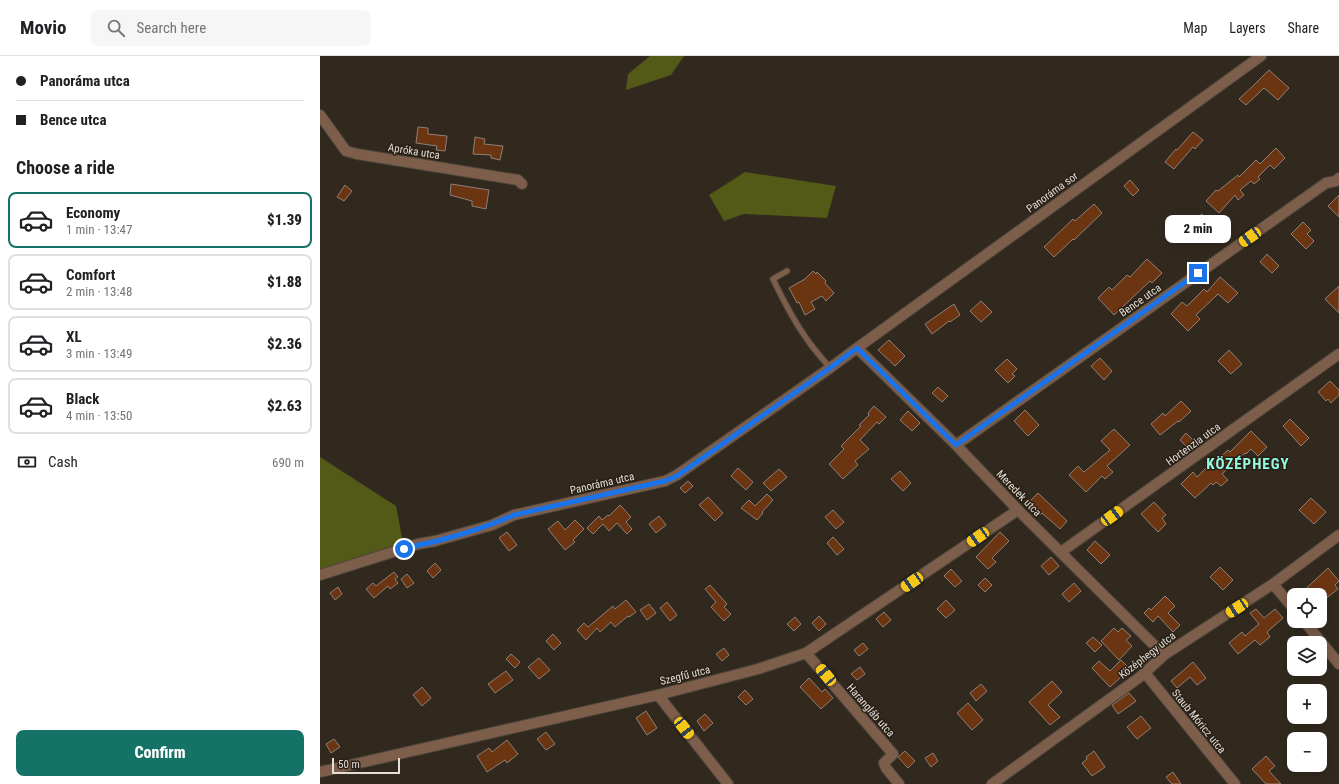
<!DOCTYPE html>
<html lang="en">
<head>
<meta charset="utf-8">
<style>
  body { margin:0; font-family:"Roboto Condensed",sans-serif; background:#f6f6f6; color:#202124; height:100vh; display:flex; flex-direction:column; font-size:15px; white-space:nowrap }
  * { box-sizing:border-box; margin:0 }
  p { font-size:13px; color:#757577 }
  .icon { flex:none; width:22px; height:22px; fill:none; stroke:currentColor; stroke-width:2; stroke-linecap:round; stroke-linejoin:round }
  .map { position:relative; flex:1; overflow:hidden }
  .side { display:flex; flex-direction:column; background:#fff; width:320px }
  .side>* { flex:none }
  .top-card { display:grid; align-content:center; height:88px; padding:0 16px; background:#fff }
  .fabs { position:absolute; left:967px; top:532px; display:grid; gap:8px }
  .fabs a { display:grid; place-items:center; width:40px; height:40px; border-radius:8px; background:#fff; box-shadow:0 2px 10px #0003; font-size:20px }
  .scale { position:absolute; left:12px; bottom:10px; width:68px; box-sizing:border-box; padding-left:4px; border:2px solid #e4ded7; border-top:0; font-size:11px; line-height:14px; white-space:nowrap; color:#e4ded7; -webkit-text-stroke:3px #281f15; paint-order:stroke }
  .end { position:absolute; width:18px; height:18px; margin:-9px; border:5px solid #1a73e8; background:#fff; box-shadow:0 0 0 2px #fff }
  .from { border-radius:50% }
  .bubble { position:absolute; height:28px; border-radius:8px; background:#fff; box-shadow:0 2px 10px #0003; font-size:13px; font-weight:800; line-height:28px; text-align:center }
  .car { position:absolute; width:12px; height:24px; margin:-12px -6px; border-radius:5px; box-shadow:0 0 3px 1px #0007; background:linear-gradient(#f5c518 24%,#345 0 40%,#f5c518 0 76%,#345 0 86%,#f5c518 0) }
  .top-card b { display:flex; align-items:center; gap:14px; height:38px; font-size:15px }
  .top-card b+b { border-top:1px solid #e0e0e0 }
  .top-card i { width:10px; height:10px; background:#202124 }
  ul { padding:0; list-style:none }
  li { display:flex; align-items:center; gap:12px; height:56px; margin:0 8px 6px; padding:0 8px; border:2px solid #e0e0e0; border-radius:8px }
  li div { flex:1 }
  li b { display:block; font-size:15px }
  li em { font-style:normal; font-weight:800 }
  li.active { border-color:#147266 }
  li>.icon { width:36px; height:36px; stroke-width:1.5 }
  h2 { padding:0 16px; font-size:18px; line-height:48px }
  .pay { display:flex; align-items:center; gap:10px; height:44px; padding:0 16px; font-size:15px }
  .pay p { margin-inline-start:auto }
  .action { display:flex; gap:8px; margin-top:auto; padding:8px 16px }
  .action a { flex:1; height:46px; border-radius:8px; background:#147266; color:#fff; font-size:16px; font-weight:800; line-height:46px; text-align:center }
  header { display:flex; align-items:center; gap:24px; box-sizing:border-box; height:56px; padding:0 20px; background:#fff; border-bottom:1px solid #e0e0e0 }
  header strong { font-size:19px }
  nav { display:flex; gap:22px; margin-inline-start:auto; font-size:14px }
  .search { width:280px; height:36px; background:#f6f6f6; display:flex; align-items:center; gap:10px; box-sizing:border-box; padding:0 14px; border-radius:8px; color:#757577; font-size:15px }
  main { display:flex; flex:1; min-height:0 }
  .map>svg:first-child { display:block }
</style>
</head>
<body>
<header>
<strong>Movio</strong>
<div class="search"><svg class="icon" aria-label="search" viewBox="0 0 24 24"><circle cx="10" cy="10" r="6"/><path d="M15 15l6 6"/></svg>Search here</div>
<nav><a>Map</a><a>Layers</a><a>Share</a></nav>
</header>
<main>
<section class="side">
<div class="top-card">
<b><i class="from"></i>Panoráma utca</b>
<b><i></i>Bence utca</b>
</div>
<h2>Choose a ride</h2>
<ul>
<li class="active"><svg class="icon" aria-label="car" viewBox="0 0 24 24"><path d="M5 17H2v-5l4-1 3-4h7l3 4 3 1v5h-3M9 17h6M6 11h13"/><circle cx="7" cy="17" r="2"/><circle cx="17" cy="17" r="2"/></svg><div><b>Economy</b><p>1 min · 13:47</p></div><em>$1.39</em></li>
<li><svg class="icon" aria-label="car" viewBox="0 0 24 24"><path d="M5 17H2v-5l4-1 3-4h7l3 4 3 1v5h-3M9 17h6M6 11h13"/><circle cx="7" cy="17" r="2"/><circle cx="17" cy="17" r="2"/></svg><div><b>Comfort</b><p>2 min · 13:48</p></div><em>$1.88</em></li>
<li><svg class="icon" aria-label="car" viewBox="0 0 24 24"><path d="M5 17H2v-5l4-1 3-4h7l3 4 3 1v5h-3M9 17h6M6 11h13"/><circle cx="7" cy="17" r="2"/><circle cx="17" cy="17" r="2"/></svg><div><b>XL</b><p>3 min · 13:49</p></div><em>$2.36</em></li>
<li><svg class="icon" aria-label="car" viewBox="0 0 24 24"><path d="M5 17H2v-5l4-1 3-4h7l3 4 3 1v5h-3M9 17h6M6 11h13"/><circle cx="7" cy="17" r="2"/><circle cx="17" cy="17" r="2"/></svg><div><b>Black</b><p>4 min · 13:50</p></div><em>$2.63</em></li>
</ul>
<div class="pay"><svg class="icon" aria-label="cash" viewBox="0 0 24 24"><path d="M3 7h18v10H3z"/><circle cx="12" cy="12" r="2"/></svg>Cash<p>690 m</p></div>
<div class="action"><a>Confirm</a></div>
</section>
<div class="map">
<svg width="1019" height="728" viewBox="0 0 1019 728">
  <rect width="100%" height="100%" fill="#32291e"/>
  <path fill="#535917" d="M330,0H364L351,19L306,34L308,18Z
    M425,116L516,130L507,162L424,158L404,165L389,139Z
    M0,401L76,450L84,492L0,520Z"/>
  <path fill="#6c3512" stroke="#8f7f77" d="M949,14L969,32L958,44L944,32L926,49L919,43L933,30Z
    M98,71L108,72V78L127,80L125,95L116,94L117,90L96,87Z
    M873,76L883,84L875,93L873,91L854,113L845,106L856,93L857,94Z
    M155,81L165,83L164,88L183,90L180,104L171,102V99L153,98Z
    M956,92L965,102L954,113L950,109L938,121L940,123L934,128L931,125L920,134L924,139L918,144L915,139L899,157L886,145L896,134L898,135L918,119L919,121L936,104L940,108Z
    M810,124L819,134L813,140L804,130Z
    M131,128L169,134L166,153L152,150V145L130,139Z
    M25,129L32,135L24,145L17,141Z
    M1019,139V161L1008,150Z
    M774,148L782,157L754,184L753,183L734,201L724,191L753,163L755,165Z
    M882,158L888,168L875,177L868,168Z
    M983,166L991,174L987,178L994,185L986,193L971,178Z
    M947,198L959,210L952,217L940,206Z
    M827,203L842,217L832,227L830,225L794,259L778,242L789,231L792,234L807,219L810,221Z
    M493,215L496,218L497,216L506,225L505,227L514,237L506,245L502,240L491,246L495,253L485,259L479,246L477,247L469,232L485,223Z
    M900,221L918,237L908,247L898,238L876,259L880,263L868,275L851,258L862,246L867,250L884,233L887,236Z
    M1019,230V257L1005,243Z
    M661,245L672,256L661,266L650,255Z
    M634,248L640,259L630,266L629,265L612,278L605,268Z
    M569,284L585,300L575,310L558,294Z
    M909,294L922,308L911,318L898,305Z
    M780,302L792,315L784,324L771,310Z
    M687,303L697,313L692,318L695,320L688,327L675,314Z
    M1010,325L1019,334V339L1011,347L1008,343L1006,345L998,336Z
    M618,331L628,340L622,346L612,337Z
    M861,345L871,355L859,366L858,365L840,379L831,368L843,357L845,360Z
    M554,350L566,361L559,368L557,366L540,384L549,393L535,405L538,409L523,423L509,408L524,393L521,390L541,370L539,369L549,359L548,357Z
    M705,354L719,369L708,380L694,365Z
    M588,355L600,367L592,375L580,364Z
    M970,363L989,382L981,390L963,370Z
    M794,373L810,389L787,410L793,416L785,423L782,420L766,436L749,419L758,410L764,416L790,394L781,385Z
    M931,375L947,391L938,400L931,393L926,398L925,397L902,418L908,424L901,430L896,426L893,429L891,427L875,442L861,428L873,416L877,421L891,407L893,408L908,394L910,396Z
    M866,377L874,385L867,391L860,384Z
    M418,412L433,426L426,434L411,420Z
    M459,413L467,421L451,435L443,427Z
    M580,415L591,427L583,435L571,423Z
    M368,425L373,430L365,437L360,432Z
    M718,437L747,465L740,473L722,457L720,459L708,447Z
    M447,438L453,444L442,456L443,457L437,464L421,452L429,444L435,450Z
    M388,441L403,457L395,465L379,449Z
    M991,442L1006,456L994,468L979,454Z
    M834,446L846,459L842,462L846,468L838,476L821,458Z
    M300,449L311,461L306,466L312,473L307,478L297,467L289,475L283,468L273,478L267,472L279,460L282,464L288,459L289,460Z
    M513,454L524,466L516,473L505,461Z
    M339,460L346,469L336,477L329,468Z
    M255,464L264,473L253,484L255,486L245,494L228,473L238,465L245,474Z
    M187,476L197,489L189,495L179,482Z
    M680,476L689,485L672,502L676,506L668,513L656,501Z
    M513,481L524,493L517,499L507,487Z
    M775,485L790,499L781,508L767,494Z
    M731,501L739,510L729,519L721,510Z
    M115,507L121,514L113,522L107,515Z
    M900,511L913,524L903,534L890,521Z
    M1008,512L1019,525L1015,529L1018,533L1000,547V539H979Z
    M631,513L642,525L635,531L624,520Z
    M74,516L78,521L75,523L78,527L70,533L68,530L54,542L46,533L53,527L56,530Z
    M87,518L94,527L87,532L81,523Z
    M665,522L672,529L665,536L658,529Z
    M754,527L761,535L749,546L742,538Z
    M390,529L407,548L404,551L411,558L404,565L391,551L396,546L385,533Z
    M18,531L22,538L15,544L10,537Z
    M845,540L855,550L848,557L860,569L853,576L838,560L833,566L824,557L829,552L831,554Z
    M306,544L316,556L309,561L308,560L295,571L291,566L280,576L277,572L266,584L257,574L264,567L268,571L293,550L295,553Z
    M626,544L635,554L626,562L617,553Z
    M347,546L357,559L350,565L340,552Z
    M329,548L336,557L327,564L320,554Z
    M936,553L944,562L955,553L963,562L947,576L950,581L940,589L935,584L918,598L909,587L922,576L925,580L939,568L930,557Z
    M564,556L571,564L563,571L556,563Z
    M499,560L506,568L499,575L492,567Z
    M475,561L481,568L474,575L467,568Z
    M794,572L798,576L802,572L811,580L806,584L812,590L799,604L781,585Z
    M233,578L241,587L234,594L226,585Z
    M773,581L782,589L775,596L766,587Z
    M543,587L548,593L539,600L534,594Z
    M404,592L409,599L402,605L396,598Z
    M191,598L200,606L195,612L186,603Z
    M219,602L230,614L219,623L208,611Z
    M801,604L812,615L803,623L801,621L790,631L772,612L779,605L790,615Z
    M873,606L886,622L877,629L870,621L857,632L851,625Z
    M540,611L545,618L537,624L531,618Z
    M186,615L193,624L175,637L168,628Z
    M489,622L502,636L505,633L513,642L501,653L480,631Z
    M732,625L742,636L728,649L740,661L730,669L709,646Z
    M661,628L667,635L656,645L650,637Z
    M102,631L111,642L102,650L93,639Z
    M425,634L433,643L426,649L418,641Z
    M809,637L816,645L798,658L792,649Z
    M648,647L663,664L652,674L637,657Z
    M326,655L337,672L327,679L316,662Z
    M385,658L393,667L384,675L377,665Z
    M821,660L831,672L817,683L807,671Z
    M226,676L235,688L226,694L217,683Z
    M14,683L20,691L11,697L6,688Z
    M187,684L198,698L187,707L185,704L167,716L157,700L169,692L172,696Z
    M585,695L595,705L588,712L578,701Z
    M774,695L785,711L772,720L762,707L767,703L766,701Z
    M613,697L618,705L611,711L605,702Z
    M946,700L955,710L949,715L961,728H946L932,713Z
    M853,716L861,728H852L846,721Z"/>
  <g fill="none" stroke-linecap="round" stroke-linejoin="round">
    <defs>
      <path id="lane" d="M467,215L453,223C463,244 475,267 489,286C495,295 503,303 510,312"/>
      <path id="street" d="M0,59L26,95L37,98L198,124L202,128
        M537,292L636,389L698,454L844,599
        M636,389L1006,127L1016,125L1019,122
        M741,496L1019,298
        M0,519L98,488L115,485L172,469L194,459L345,425L357,419L510,312L537,292L941,0
        M953,528L974,553
        M984,565L1019,608
        M486,597L573,698L564,707L566,712L579,728
        M825,617L915,728
        M338,639L408,728
        M0,716L338,639L438,613L486,597L698,454
        M672,728L820,621L844,599L953,528L1019,479"/>
    </defs>
    <use href="#lane" stroke="#4e463c" stroke-width="7"/>
    <use href="#street" stroke="#4e463c" stroke-width="12"/>
    <use href="#lane" stroke="#7d5e4a" stroke-width="5"/>
    <use href="#street" stroke="#7d5e4a" stroke-width="10"/>
  </g>
  <g fill="none" stroke-linecap="round" stroke-linejoin="round">
    <path stroke="#1a73e8" stroke-width="5" d="M84,493C95,489 106,488 117,485C144,478 169,470 194,459L345,425L357,420L510,312L537,292L636,389L878,217"/>
  </g>
  <g text-anchor="middle" stroke-width="3" stroke-linejoin="round" paint-order="stroke">
    <g font-size="11" fill="#e4ded7" stroke="#281f15">
      <text transform="translate(94 95) rotate(9)" y="4">Apróka utca</text>
      <text transform="translate(732 136) rotate(-36)" y="4">Panoráma sor</text>
      <text transform="translate(820 244) rotate(-35)" y="4">Bence utca</text>
      <text transform="translate(873 388) rotate(-36)" y="4">Hortenzia utca</text>
      <text transform="translate(282 427) rotate(-13)" y="4">Panoráma utca</text>
      <text transform="translate(699 437) rotate(46)" y="4">Meredek utca</text>
      <text transform="translate(827 599) rotate(-38)" y="4">Középhegy utca</text>
      <text transform="translate(365 619) rotate(-14)" y="4">Szegfű utca</text>
      <text transform="translate(551 654) rotate(49)" y="4">Harangláb utca</text>
      <text transform="translate(879 665) rotate(51)" y="4">Staub Móricz utca</text>
    </g>
    <g font-size="15" font-weight="bold" letter-spacing="1" fill="#97fae3" stroke="#281f15">
      <text x="928" y="413">KÖZÉPHEGY</text>
    </g>
  </g>
</svg>
<div class="fabs">
<a><svg class="icon" aria-label="locate" viewBox="0 0 24 24"><circle cx="12" cy="12" r="6"/><path d="M12 2v4M12 18v4M2 12h4M18 12h4"/></svg></a>
<a><svg class="icon" aria-label="layers" viewBox="0 0 24 24"><path d="M12 4l9 5-9 5-9-5zM3 14l9 5 9-5"/></svg></a>
<a>+</a>
<a>−</a>
</div>
<div class="scale">50 m</div>
<i class="end from" style="left:84px;top:493px"></i>
<i class="end" style="left:878px;top:217px"></i>
<div class="bubble" style="left:845px;top:159px;width:66px">2 min</div>
<i class="car" style="left:930px;top:181px;rotate:235deg"></i>
<i class="car" style="left:792px;top:460px;rotate:54deg"></i>
<i class="car" style="left:658px;top:481px;rotate:236deg"></i>
<i class="car" style="left:592px;top:526px;rotate:236deg"></i>
<i class="car" style="left:917px;top:552px;rotate:237deg"></i>
<i class="car" style="left:506px;top:619px;rotate:320deg"></i>
<i class="car" style="left:364px;top:672px;rotate:142deg"></i>
</div>
</main>
</body>
</html>
